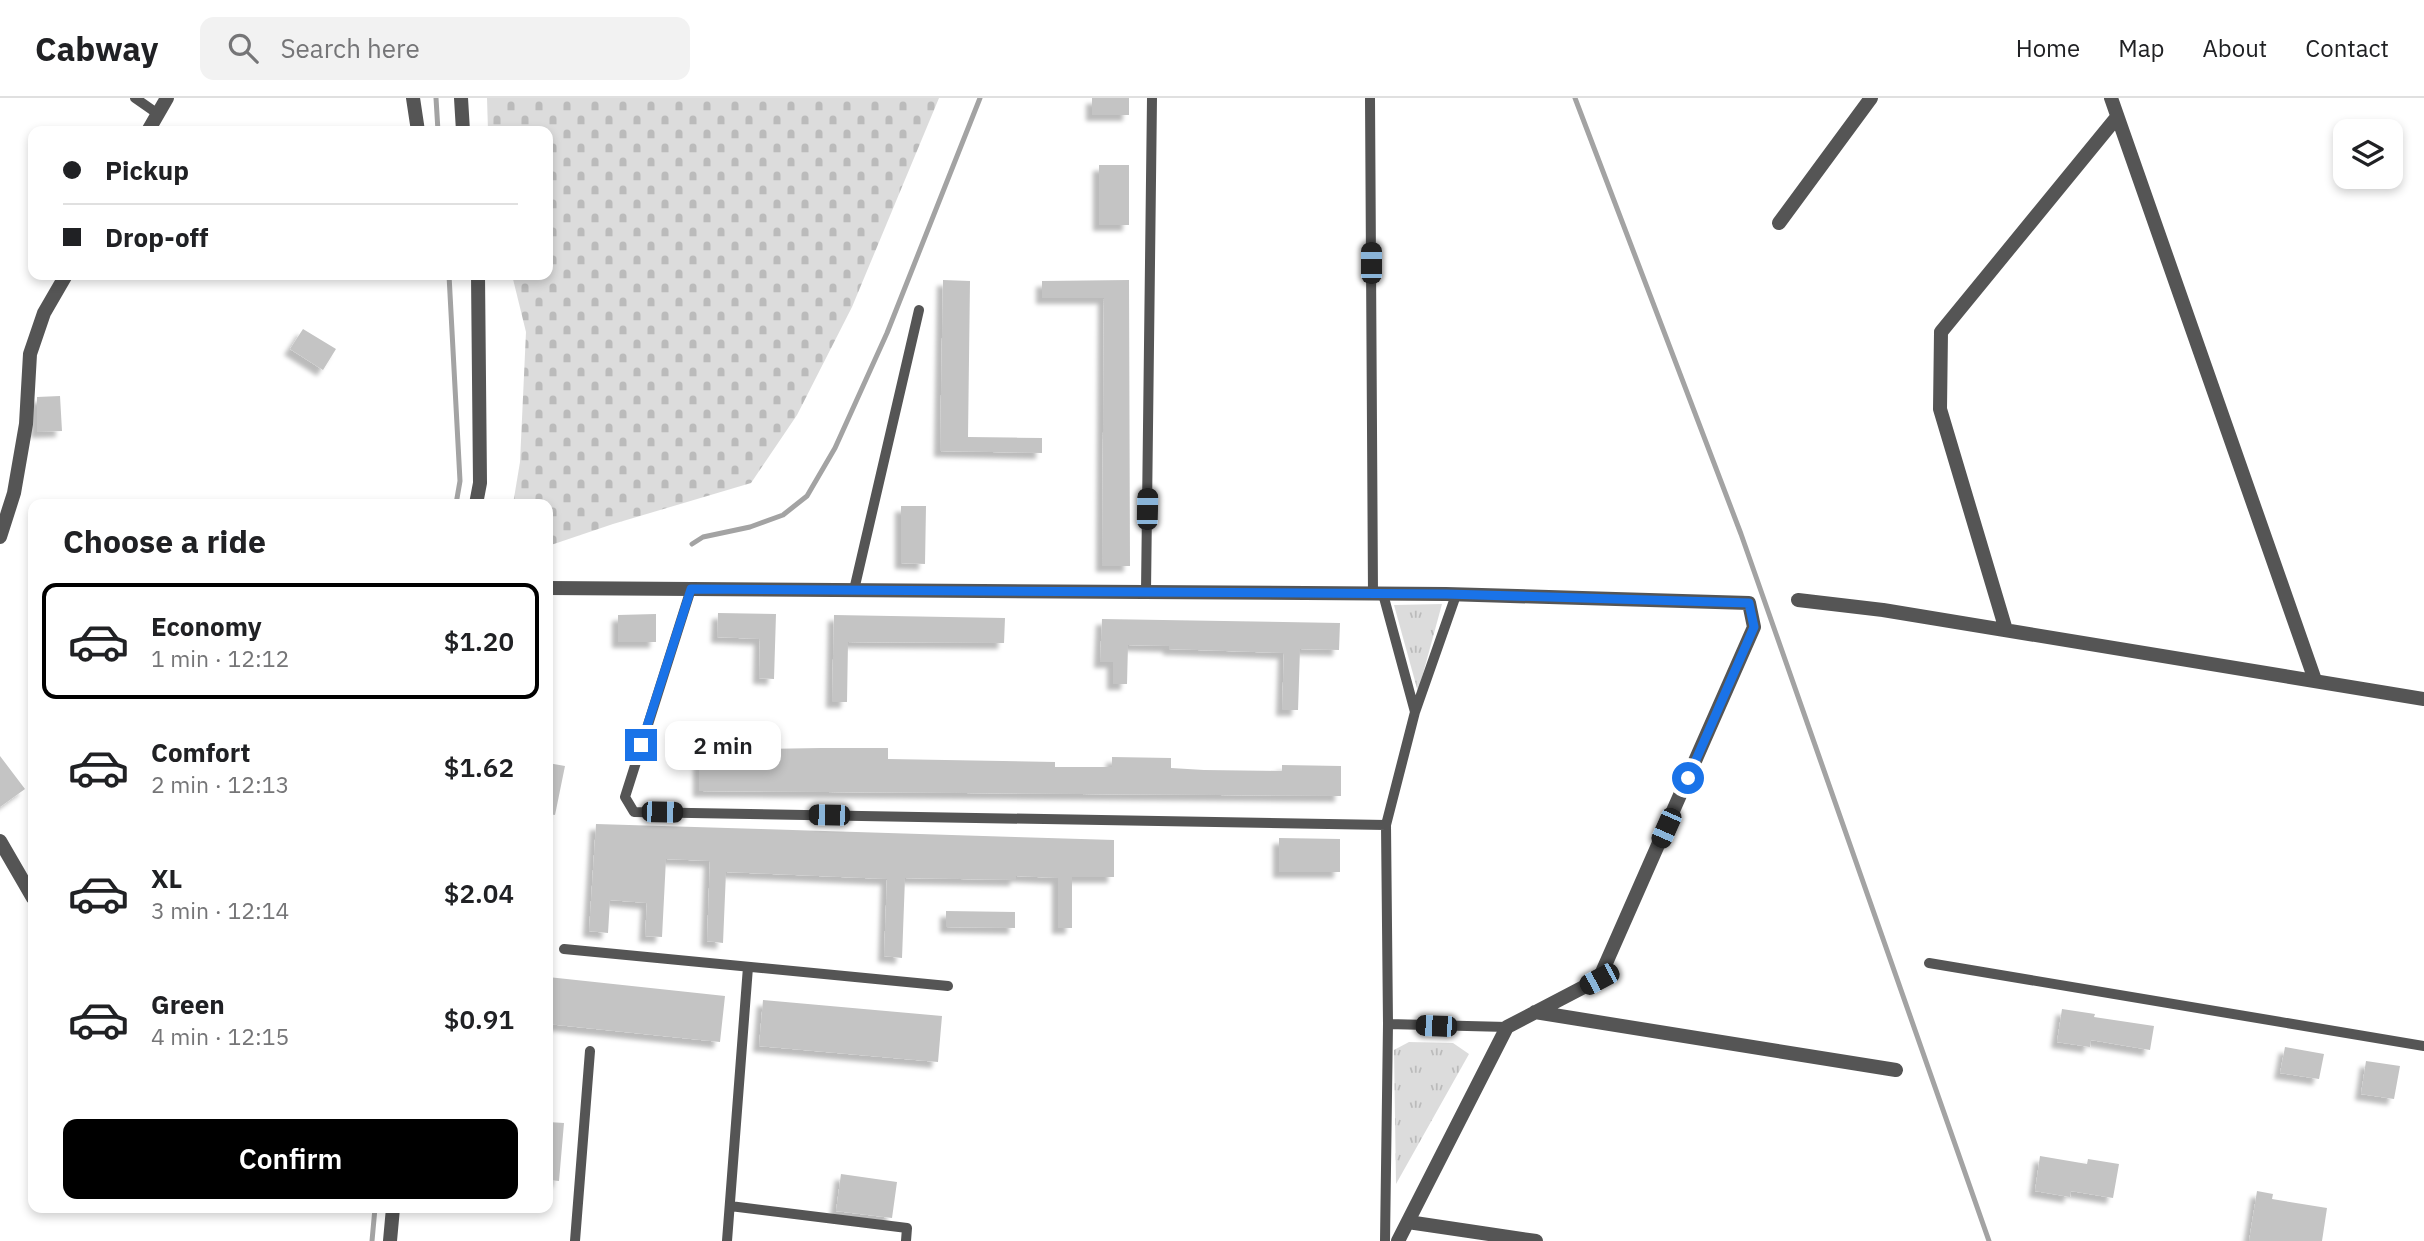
<!DOCTYPE html>
<html lang="en">
<head>
<meta charset="utf-8">
<style>
  body { margin:0; font-family:"IBM Plex Sans",sans-serif; background:#f2f2f2; color:#202124; height:100vh; display:flex; flex-direction:column; font-size:26px; white-space:nowrap }
  * { box-sizing:border-box; margin:0 }
  p { font-size:23px; color:#757577 }
  .icon { flex:none; width:38px; height:38px; fill:none; stroke:currentColor; stroke-width:2; stroke-linecap:round; stroke-linejoin:round }
  .map { position:relative; flex:1; overflow:hidden }
  .details { position:absolute; left:28px; top:401px; width:525px; height:714px; display:flex; flex-direction:column; background:#fff; border-radius:14px; box-shadow:0 4px 10px #0003 }
  .details>* { flex:none }
  .hud { position:absolute; left:28px; top:28px; width:525px; height:154px; border-radius:14px; box-shadow:0 4px 10px #0003; display:grid; align-content:center; height:154px; padding:0 35px; background:#fff }
  .fabs { position:absolute; left:2333px; top:21px; display:grid; gap:14px }
  .fabs a { display:grid; place-items:center; width:70px; height:70px; border-radius:14px; background:#fff; box-shadow:0 4px 10px #0003; font-size:35px }
  .end { position:absolute; width:32px; height:32px; margin:-16px; border:9px solid #1a73e8; background:#fff; box-shadow:0 0 0 4px #fff }
  .from { border-radius:50% }
  .bubble { position:absolute; height:49px; border-radius:14px; background:#fff; box-shadow:0 4px 10px #0003; font-size:23px; font-weight:600; line-height:49px; text-align:center }
  .car { position:absolute; width:21px; height:42px; margin:-21px -10px; border-radius:9px; box-shadow:0 0 5px 2px #0007; background:linear-gradient(#222 24%,#8ab4d8 0 40%,#222 0 76%,#8ab4d8 0 86%,#222 0) }
  .hud b { display:flex; align-items:center; gap:24px; height:66px; font-size:26px }
  .hud b+b { border-top:2px solid #e0e0e0 }
  .hud i { width:18px; height:18px; background:#202124 }
  ul { padding:0; list-style:none }
  li { display:flex; align-items:center; gap:21px; height:116px; margin:0 14px 10px; padding:0 21px; border:4px solid transparent; border-radius:14px }
  li div { flex:1 }
  li b { display:block; font-size:26px }
  li em { font-style:normal; font-weight:600 }
  li.on { border-color:#000 }
  li>.icon { width:63px; height:63px; stroke-width:1.5 }
  h2 { padding:0 35px; font-size:32px; line-height:84px }
  .cta { display:flex; gap:14px; margin-top:auto; padding:14px 35px }
  .cta a { flex:1; height:80px; border-radius:14px; background:#000; color:#fff; font-size:28px; font-weight:600; line-height:80px; text-align:center }
  header { display:flex; align-items:center; gap:42px; box-sizing:border-box; height:98px; padding:0 35px; background:#fff; border-bottom:2px solid #e0e0e0 }
  header strong { font-size:33px }
  nav { display:flex; gap:38px; margin-inline-start:auto; font-size:24px }
  .search { width:490px; height:63px; background:#f2f2f2; display:flex; align-items:center; gap:18px; box-sizing:border-box; padding:0 24px; border-radius:14px; color:#757577; font-size:26px }
  .map>svg:first-child { display:block }
</style>
</head>
<body>
<header>
<strong>Cabway</strong>
<div class="search"><svg class="icon" aria-label="search" viewBox="0 0 24 24"><circle cx="10" cy="10" r="6"/><path d="M15 15l6 6"/></svg>Search here</div>
<nav><a>Home</a><a>Map</a><a>About</a><a>Contact</a></nav>
</header>
<div class="map">
<svg width="2424" height="1143" viewBox="0 0 2424 1143">
  <defs>
    <pattern id="grass-tufts" width="24" height="20" patternUnits="userSpaceOnUse" patternTransform="scale(1.75)"><rect width="24" height="20" fill="#dcdcdc"/><path d="M3 7l-1-3M5 7V3M7 7l1-3M15 17l-1-3M17 17v-4M19 17l1-3" fill="none" stroke="#bbb"/></pattern>
    <pattern id="cemetery-stones" width="16" height="16" patternUnits="userSpaceOnUse" patternTransform="scale(1.75)"><rect width="16" height="16" fill="#dcdcdc"/><path d="M2 7V4a2 2 0 0 1 4 0v3zM10 15v-3a2 2 0 0 1 4 0v3z" fill="#bbb"/></pattern>
    <filter id="shadow"><feDropShadow dx="-6" dy="6" stdDeviation="2" flood-color="#0004"/></filter>
  </defs>
  <rect width="100%" height="100%" fill="#fff"/>
  <path fill="url(#grass-tufts)" d="M1442,506L1418,594L1394,507Z
    M1409,944L1453,945L1469,956L1396,1086L1394,952Z"/>
  <path fill="url(#cemetery-stones)" d="M487,0H939L852,209L797,317L751,385L613,426L548,448V406H513L520,364L526,234L512,177H548V33H488Z"/>
  <g fill="none" stroke-linecap="round" stroke-linejoin="round">
    <path stroke="#a3a3a3" stroke-width="5" d="M436,0L438,33
      M1575,0L1741,436L1989,1143
      M449,177L460,383L456,406
      M692,446L703,439L750,429L783,417L807,398L835,350L887,235L980,0
      M372,1143L375,1110"/>
  </g>
  <path fill="#c4c4c4" filter="url(#shadow)" d="M1092,0H1129V17H1092Z
    M1099,67H1129V127H1099Z
    M943,182L970,183L968,339L1042,340V355L940,353Z
    M1129,182L1130,468H1102L1104,200H1042V183Z
    M303,231L336,251L323,272L290,251Z
    M60,298L62,333L37,334V299Z
    M901,408H926L925,466L901,465Z
    M718,515L776,516L774,581L759,580L760,541L717,539Z
    M656,516V544H618V517Z
    M834,517L1005,520L1004,545L848,544L847,604H832Z
    M1102,521L1340,525L1339,552L1300,551L1298,612H1282L1284,555L1169,551V548L1128,547L1127,586H1113V564H1100Z
    M821,650H888V661L1055,664V669H1112V659L1171,660V670L1204,672L1282,673V667L1341,668V698L699,693V652Z
    M0,658L25,691L0,709Z
    M548,665L565,668L555,717L548,716Z
    M596,726L1114,742V779H1072V830H1058V780L1016,778V782L905,780L902,860L884,858L887,781L726,774L723,845L707,843L710,763L666,761L662,839L645,838L647,805L610,802L608,835L589,833Z
    M1279,740L1340,741V774H1279Z
    M946,813L1015,814V830L946,829Z
    M548,879L725,898L720,944L548,926Z
    M763,902L942,918L938,964L759,948Z
    M2062,911L2095,916L2094,919L2154,928L2150,952L2091,942L2090,949L2057,944Z
    M2285,949L2324,956L2319,981L2280,975Z
    M2366,963L2400,968L2394,1001L2361,996Z
    M548,1024L564,1025L559,1083L548,1082Z
    M2040,1058L2087,1066L2088,1061L2119,1066L2113,1100L2071,1093L2070,1099L2035,1093Z
    M841,1076L897,1084L892,1120L836,1113Z
    M2257,1093L2273,1096L2272,1101L2327,1110L2322,1143H2249Z"/>
  <g fill="none" stroke-linecap="round" stroke-linejoin="round">
    <path stroke="#555" stroke-width="10" d="M135,0L158,16
      M1370,0L1373,496
      M691,491L625,699L634,714L1386,727
      M854,492L919,212
      M1146,494L1152,0
      M1383,496L1415,614L1386,727L1388,926L1507,929
      M1415,614L1456,497
      M564,851L948,888
      M1929,865L2424,948
      M730,1108L907,1130L906,1143
      M575,1143L590,953
      M727,1143L748,869
      M1385,1143L1388,926"/>
    <path stroke="#555" stroke-width="14" d="M413,0L418,33
      M461,0L463,33
      M2111,0L2315,582
      M148,33L167,0
      M1779,125L1871,0
      M476,406L480,385L478,177
      M0,439L14,395L26,326L30,256L44,215L66,177
      M548,490L1446,496L1749,505L1754,529L1599,881L1507,929L1398,1143
      M1798,502L1883,512L2424,601
      M2006,532L1940,311L1941,234L2117,19
      M0,743L33,800
      M1535,914L1896,972
      M1408,1124L1536,1143
      M390,1143L393,1110"/>
  </g>
  <g fill="none" stroke-linecap="round" stroke-linejoin="round">
    <path stroke="#1a73e8" stroke-width="9" d="M641,647L691,491L1446,496L1749,505L1754,529L1688,680"/>
  </g>
</svg>
<div class="fabs">
<a><svg class="icon" aria-label="layers" viewBox="0 0 24 24"><path d="M12 4l9 5-9 5-9-5zM3 14l9 5 9-5"/></svg></a>
</div>
<i class="end from" style="left:1688px;top:680px"></i>
<i class="end" style="left:641px;top:647px"></i>
<div class="bubble" style="left:665px;top:623px;width:116px">2 min</div>
<i class="car" style="left:1371px;top:165px;rotate:0deg"></i>
<i class="car" style="left:1147px;top:411px;rotate:1deg"></i>
<i class="car" style="left:662px;top:714px;rotate:91deg"></i>
<i class="car" style="left:829px;top:717px;rotate:271deg"></i>
<i class="car" style="left:1666px;top:730px;rotate:204deg"></i>
<i class="car" style="left:1599px;top:881px;rotate:242deg"></i>
<i class="car" style="left:1436px;top:928px;rotate:272deg"></i>
<div class="hud">
<b><i class="from"></i>Pickup</b>
<b><i></i>Drop-off</b>
</div>
<section class="details">
<h2>Choose a ride</h2>
<ul>
<li class="on"><svg class="icon" aria-label="car" viewBox="0 0 24 24"><path d="M5 17H2v-5l4-1 3-4h7l3 4 3 1v5h-3M9 17h6M6 11h13"/><circle cx="7" cy="17" r="2"/><circle cx="17" cy="17" r="2"/></svg><div><b>Economy</b><p>1 min · 12:12</p></div><em>$1.20</em></li>
<li><svg class="icon" aria-label="car" viewBox="0 0 24 24"><path d="M5 17H2v-5l4-1 3-4h7l3 4 3 1v5h-3M9 17h6M6 11h13"/><circle cx="7" cy="17" r="2"/><circle cx="17" cy="17" r="2"/></svg><div><b>Comfort</b><p>2 min · 12:13</p></div><em>$1.62</em></li>
<li><svg class="icon" aria-label="car" viewBox="0 0 24 24"><path d="M5 17H2v-5l4-1 3-4h7l3 4 3 1v5h-3M9 17h6M6 11h13"/><circle cx="7" cy="17" r="2"/><circle cx="17" cy="17" r="2"/></svg><div><b>XL</b><p>3 min · 12:14</p></div><em>$2.04</em></li>
<li><svg class="icon" aria-label="car" viewBox="0 0 24 24"><path d="M5 17H2v-5l4-1 3-4h7l3 4 3 1v5h-3M9 17h6M6 11h13"/><circle cx="7" cy="17" r="2"/><circle cx="17" cy="17" r="2"/></svg><div><b>Green</b><p>4 min · 12:15</p></div><em>$0.91</em></li>
</ul>
<div class="cta"><a>Confirm</a></div>
</section>
</div>
</body>
</html>
